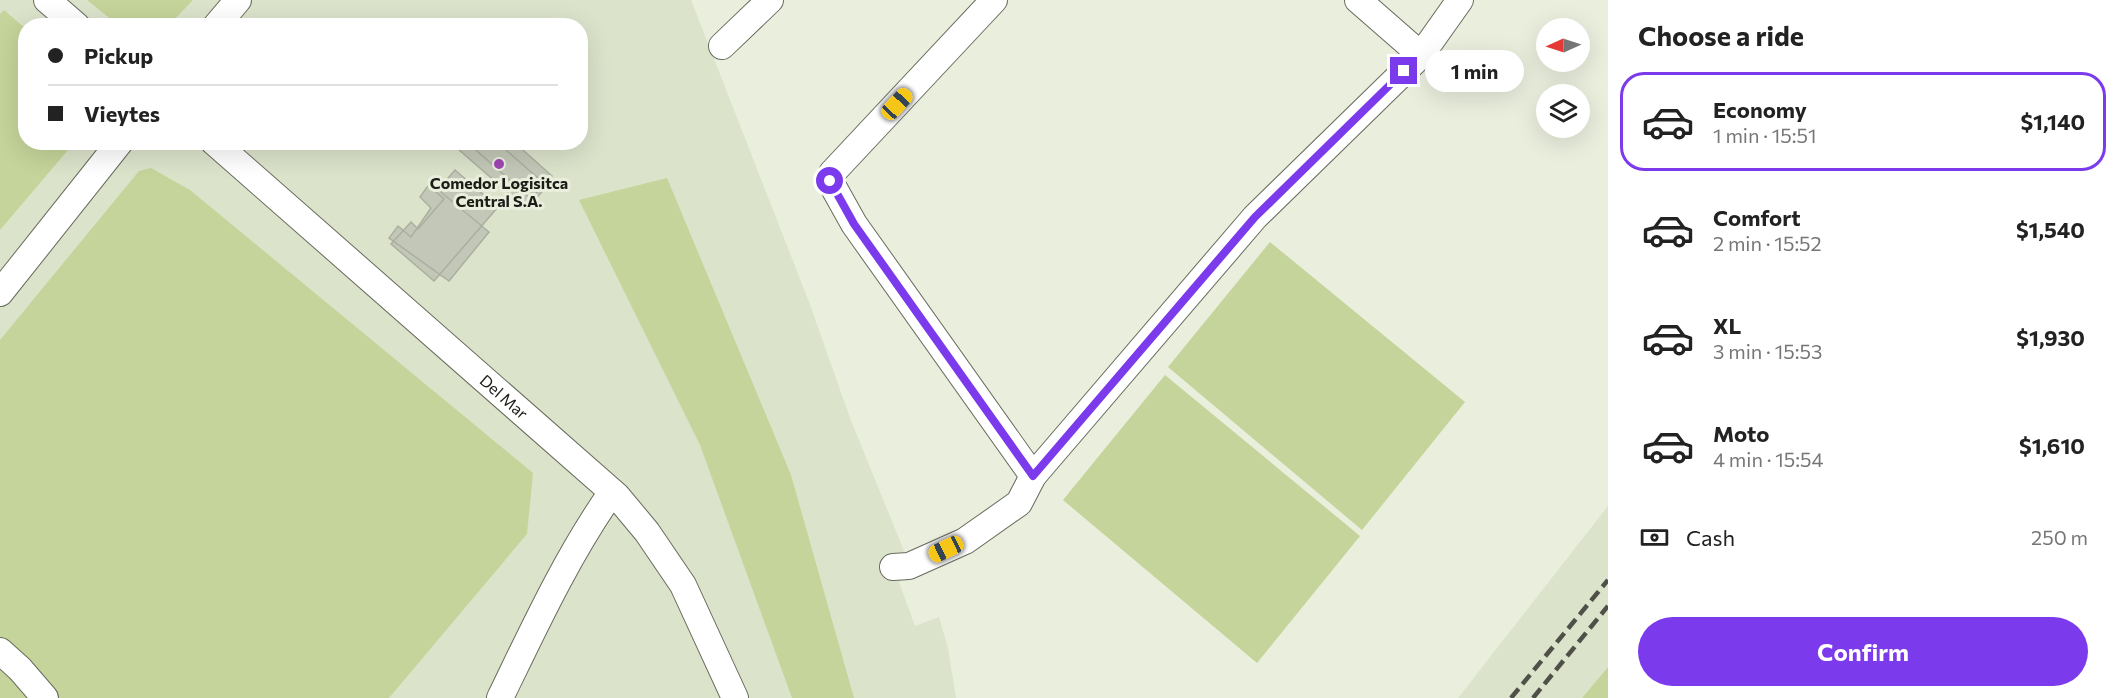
<!DOCTYPE html>
<html lang="en">
<head>
<meta charset="utf-8">
<style>
  body { margin:0; font-family:Commissioner,sans-serif; background:#f2f2f2; color:#222; height:100vh; display:flex; flex-direction:column; font-size:22px; white-space:nowrap }
  * { box-sizing:border-box; margin:0 }
  p { font-size:20px; color:#767676 }
  .icon { flex:none; width:33px; height:33px; fill:none; stroke:currentColor; stroke-width:2; stroke-linecap:round; stroke-linejoin:round }
  .map { position:relative; flex:1; overflow:hidden }
  .sheet { display:flex; flex-direction:column; background:#fff; width:510px }
  .sheet>* { flex:none }
  .top-card { position:absolute; left:18px; top:18px; width:570px; height:132px; border-radius:24px; box-shadow:0 6px 24px #0002; display:grid; align-content:center; height:132px; padding:0 30px; background:#fff }
  .needle { width:39px; rotate:267deg }
  .controls { position:absolute; left:1536px; top:18px; display:grid; gap:12px }
  .controls a { display:grid; place-items:center; width:54px; height:54px; border-radius:50%; background:#fff; box-shadow:0 6px 24px #0002; font-size:30px }
  .end { position:absolute; width:27px; height:27px; margin:-14px; border:8px solid #7c3aed; background:#fff; box-shadow:0 0 0 3px #fff }
  .from { border-radius:50% }
  .bubble { position:absolute; height:42px; border-radius:21px; background:#fff; box-shadow:0 6px 24px #0002; font-size:20px; font-weight:700; line-height:42px; text-align:center }
  .car { position:absolute; width:18px; height:36px; margin:-18px -9px; border-radius:8px; box-shadow:0 0 4px 2px #0007; background:linear-gradient(#f5c518 24%,#345 0 40%,#f5c518 0 76%,#345 0 86%,#f5c518 0) }
  .top-card b { display:flex; align-items:center; gap:21px; height:57px; font-size:22px }
  .top-card b+b { border-top:2px solid #e0e0e0 }
  .top-card i { width:15px; height:15px; background:#222 }
  ul { padding:0; list-style:none }
  li { display:flex; align-items:center; gap:18px; height:99px; margin:0 12px 9px; padding:0 18px; border:3px solid transparent; border-radius:24px }
  li div { flex:1 }
  li b { display:block; font-size:22px }
  li em { font-style:normal; font-weight:700 }
  li.active { border-color:#7c3aed }
  li>.icon { width:54px; height:54px; stroke-width:1.5 }
  h2 { padding:0 30px; font-size:27px; line-height:72px }
  .pay { display:flex; align-items:center; gap:15px; height:66px; padding:0 30px; font-size:22px }
  .pay p { margin-inline-start:auto }
  .action { display:flex; gap:12px; margin-top:auto; padding:12px 30px }
  .action a { flex:1; height:69px; border-radius:36px; background:#7c3aed; color:#fff; font-size:24px; font-weight:700; line-height:69px; text-align:center }
  main { display:flex; flex:1; min-height:0 }
  .map>svg:first-child { display:block }
</style>
</head>
<body>
<main>
<div class="map">
<svg width="1608" height="698" viewBox="0 0 1608 698">
  <rect width="100%" height="100%" fill="#eaeedd"/>
  <path fill="#dce3cb" fill-rule="evenodd" d="M0,0H691L809,302L850,418L913,573L899,582L915,626L939,617L948,648L956,698H0ZM26,26H580V142H26Z
    M1608,506V667L1582,698H1458Z"/>
  <path fill="#c5d49a" d="M87,0H193L169,25H118Z
    M4,10L25,28L26,142L74,143L0,230V14Z
    M151,168L190,190L533,473L527,534L389,698H0V340L139,171Z
    M667,178L791,475L854,698H792L700,445L579,200Z
    M1270,242L1465,402L1362,530L1168,367Z
    M1165,375L1360,536L1257,663L1063,500Z
    M1608,667V698H1582Z"/>
  <path fill="#c3c7b7" stroke="#abaf9f" stroke-width="1.5" d="M450,142H497L547,186L527,209Z
    M467,142H514L552,176L531,199Z
    M455,170L498,207L434,281L391,244L411,222L418,229L444,199L436,192Z
    M430,183L489,232L449,281L389,238L398,226L411,237L431,208L420,197Z"/>
  <g fill="none" stroke-linecap="round" stroke-linejoin="round">
    <defs>
      <g id="minor">
        <path d="M47,0L77,26"/>
        <path d="M994,0L832,173L830,181L854,224L1033,476"/>
        <path d="M1358,0L1421,55"/>
        <path d="M216,26L238,0"/>
        <path d="M722,46L770,0"/>
        <path id="s1" d="M214,142L617,496L647,532L683,585L735,698"/>
        <path d="M0,293L120,142"/>
        <path d="M893,567L909,566L965,541L1019,503L1033,476L1255,217L1421,55L1460,0"/>
        <path d="M0,651L20,669L45,698"/>
        <path d="M500,698C534,628 567,556 612,492"/>
      </g>
    </defs>
    <use href="#minor" stroke="#676b5c" stroke-width="28"/>
    <use href="#minor" stroke="#fff" stroke-width="26"/>
    <path stroke="#4f5149" stroke-width="4.5" stroke-dasharray="12 6" stroke-linecap="butt" d="M1511,698L1608,580
      M1533,698L1608,606"/>
  </g>
  <g fill="none" stroke-linecap="round" stroke-linejoin="round">
    <path stroke="#7c3aed" stroke-width="8" d="M830,181L854,224L1033,476L1255,217L1404,71"/>
  </g>
  <circle fill="#9e46b2" stroke="#eaeedd" stroke-width="2" cx="499" cy="164" r="6"/>
  <g text-anchor="middle" stroke-width="6" stroke-linejoin="round" paint-order="stroke">
    <g font-size="16" font-weight="bold" fill="#1b1d17" stroke="#eaeedd">
      <text x="499" y="189">Comedor Logisitca<tspan x="499" dy="18">Central S.A.</tspan></text>
    </g>
    <g font-size="16" fill="#1b1d17" stroke="#eaeedd">
      <text dy="6" stroke="none"><textPath href="#s1" startOffset="386">Del Mar</textPath></text>
    </g>
  </g>
</svg>
<div class="controls">
<a><svg class="needle" viewBox="-14 -14 28 28"><path d="M0-13l5 13h-10z" fill="#e53935"/><path d="M0 13l5-13h-10z" fill="#767676"/></svg></a>
<a><svg class="icon" aria-label="layers" viewBox="0 0 24 24"><path d="M12 4l9 5-9 5-9-5zM3 14l9 5 9-5"/></svg></a>
</div>
<i class="end from" style="left:830px;top:181px"></i>
<i class="end" style="left:1404px;top:71px"></i>
<div class="bubble" style="left:1425px;top:50px;width:99px">1 min</div>
<i class="car" style="left:897px;top:104px;rotate:43deg"></i>
<i class="car" style="left:946px;top:549px;rotate:245deg"></i>
<div class="top-card">
<b><i class="from"></i>Pickup</b>
<b><i></i>Vieytes</b>
</div>
</div>
<section class="sheet">
<h2>Choose a ride</h2>
<ul>
<li class="active"><svg class="icon" aria-label="car" viewBox="0 0 24 24"><path d="M5 17H2v-5l4-1 3-4h7l3 4 3 1v5h-3M9 17h6M6 11h13"/><circle cx="7" cy="17" r="2"/><circle cx="17" cy="17" r="2"/></svg><div><b>Economy</b><p>1 min · 15:51</p></div><em>$1,140</em></li>
<li><svg class="icon" aria-label="car" viewBox="0 0 24 24"><path d="M5 17H2v-5l4-1 3-4h7l3 4 3 1v5h-3M9 17h6M6 11h13"/><circle cx="7" cy="17" r="2"/><circle cx="17" cy="17" r="2"/></svg><div><b>Comfort</b><p>2 min · 15:52</p></div><em>$1,540</em></li>
<li><svg class="icon" aria-label="car" viewBox="0 0 24 24"><path d="M5 17H2v-5l4-1 3-4h7l3 4 3 1v5h-3M9 17h6M6 11h13"/><circle cx="7" cy="17" r="2"/><circle cx="17" cy="17" r="2"/></svg><div><b>XL</b><p>3 min · 15:53</p></div><em>$1,930</em></li>
<li><svg class="icon" aria-label="car" viewBox="0 0 24 24"><path d="M5 17H2v-5l4-1 3-4h7l3 4 3 1v5h-3M9 17h6M6 11h13"/><circle cx="7" cy="17" r="2"/><circle cx="17" cy="17" r="2"/></svg><div><b>Moto</b><p>4 min · 15:54</p></div><em>$1,610</em></li>
</ul>
<div class="pay"><svg class="icon" aria-label="cash" viewBox="0 0 24 24"><path d="M3 7h18v10H3z"/><circle cx="12" cy="12" r="2"/></svg>Cash<p>250 m</p></div>
<div class="action"><a>Confirm</a></div>
</section>
</main>
</body>
</html>
